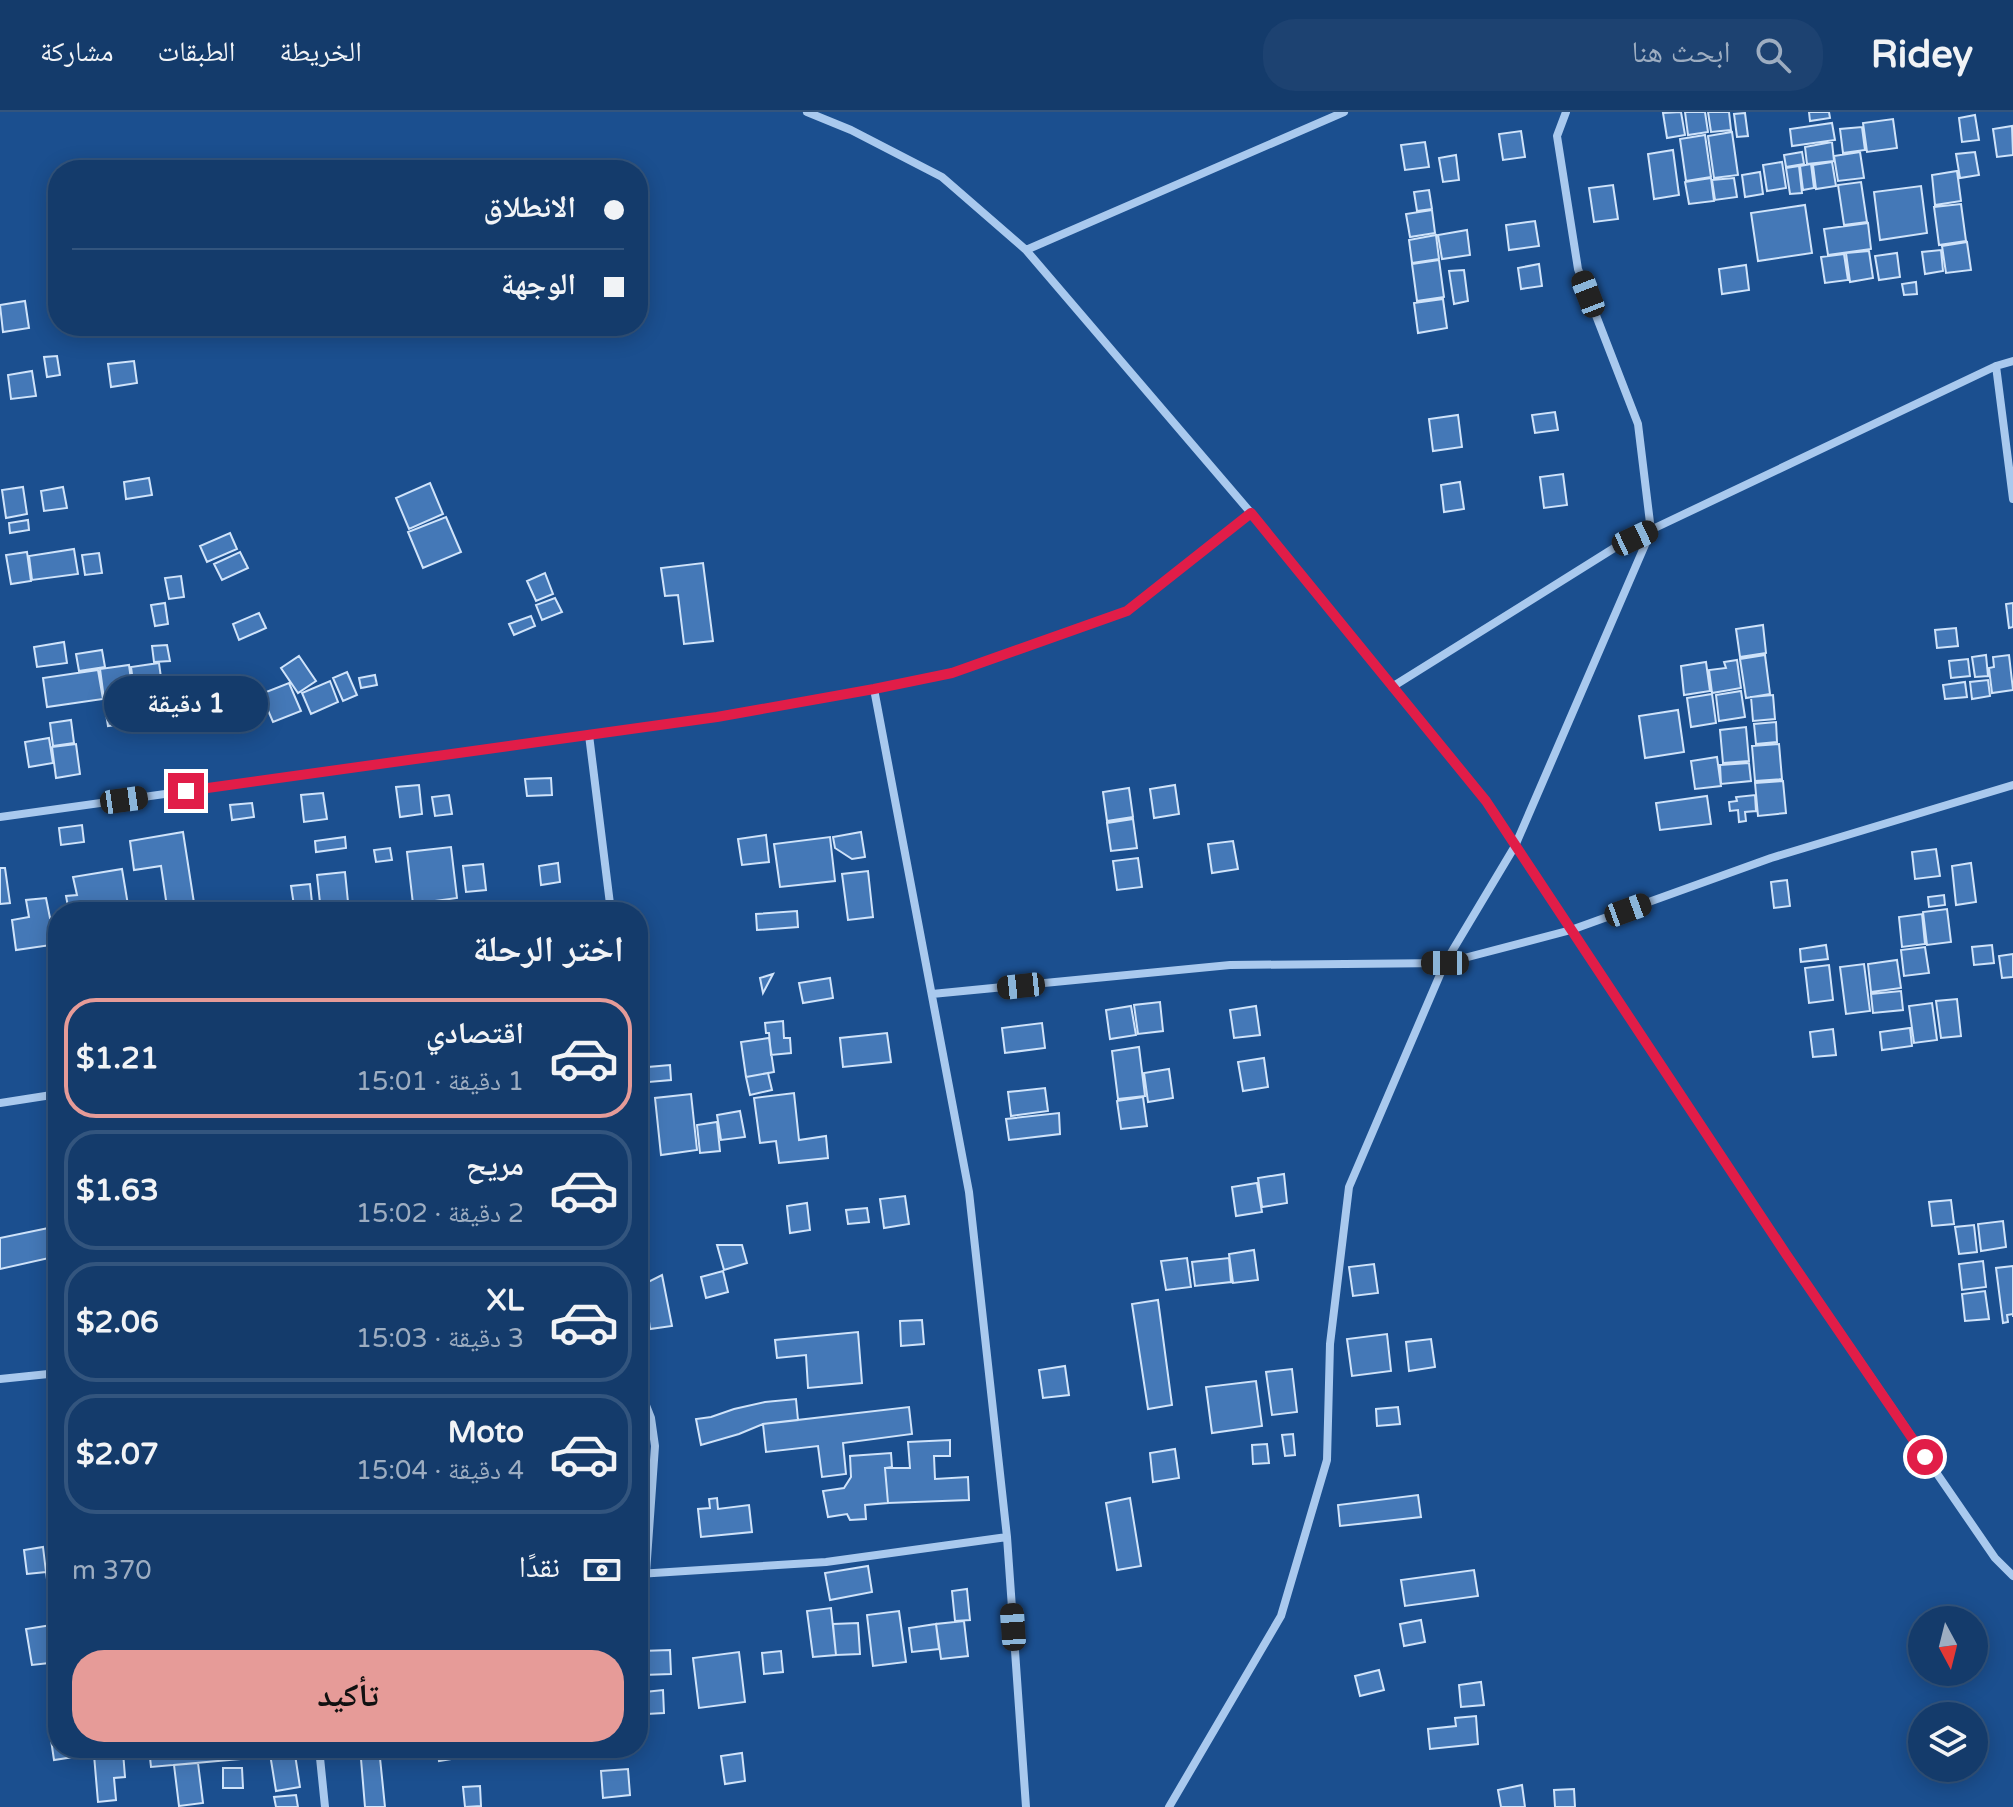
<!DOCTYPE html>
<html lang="ar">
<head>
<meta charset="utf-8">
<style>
  body { margin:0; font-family:"Varela Round","Noto Naskh Arabic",sans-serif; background:#1d4271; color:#f1f3f6; direction:rtl; height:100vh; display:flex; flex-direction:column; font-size:30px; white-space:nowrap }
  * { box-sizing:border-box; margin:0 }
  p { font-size:26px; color:#9dadc1 }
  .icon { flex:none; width:44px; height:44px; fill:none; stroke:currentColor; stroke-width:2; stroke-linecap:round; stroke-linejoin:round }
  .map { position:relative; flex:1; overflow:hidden; direction:ltr }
  .side { position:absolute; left:48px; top:790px; width:600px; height:856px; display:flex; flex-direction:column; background:#143b6b; border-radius:32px; box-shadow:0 4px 20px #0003,0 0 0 2px #33557e; direction:rtl }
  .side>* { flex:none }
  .hud { position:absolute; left:48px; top:48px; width:600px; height:176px; border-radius:32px; box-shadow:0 4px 20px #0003,0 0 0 2px #33557e; direction:rtl; display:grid; align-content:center; height:176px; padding:0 24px; background:#143b6b }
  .needle { width:52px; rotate:173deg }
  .controls { position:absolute; left:1908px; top:1494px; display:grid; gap:16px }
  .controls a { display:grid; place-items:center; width:80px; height:80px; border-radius:50%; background:#143b6b; box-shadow:0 4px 20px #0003,0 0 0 2px #33557e; font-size:40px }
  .end { position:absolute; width:36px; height:36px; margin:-18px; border:10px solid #e11d48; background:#fff; box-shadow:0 0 0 4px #fff }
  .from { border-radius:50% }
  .bubble { position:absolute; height:56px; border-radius:28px; background:#143b6b; box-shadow:0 4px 20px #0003,0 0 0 2px #33557e; font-size:26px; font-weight:700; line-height:56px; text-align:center; direction:rtl }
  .car { position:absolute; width:24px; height:48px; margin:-24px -12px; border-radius:10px; box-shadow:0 0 6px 2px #0007; background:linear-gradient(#222 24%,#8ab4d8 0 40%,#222 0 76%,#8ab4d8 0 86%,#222 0) }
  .hud b { display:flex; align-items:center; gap:28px; height:76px; font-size:30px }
  .hud b+b { border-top:2px solid #33557e }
  .hud i { width:20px; height:20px; background:#f1f3f6 }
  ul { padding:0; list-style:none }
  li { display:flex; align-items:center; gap:24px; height:120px; margin:0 16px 12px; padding:0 8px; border:4px solid #33557e; border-radius:32px }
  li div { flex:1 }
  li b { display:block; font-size:30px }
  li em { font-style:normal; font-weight:700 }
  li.active { border-color:#e69b98 }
  li>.icon { width:72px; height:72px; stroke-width:1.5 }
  h2 { padding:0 24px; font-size:36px; line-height:96px }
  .pay { display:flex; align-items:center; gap:20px; height:88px; padding:0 24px; font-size:30px }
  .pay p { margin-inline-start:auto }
  .action { display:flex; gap:16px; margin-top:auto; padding:16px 24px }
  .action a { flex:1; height:92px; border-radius:32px; background:#e69b98; color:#111; font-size:32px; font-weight:700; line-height:92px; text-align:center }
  header { display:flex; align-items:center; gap:48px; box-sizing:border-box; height:112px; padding:0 40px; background:#143b6b; border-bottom:2px solid #33557e }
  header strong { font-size:38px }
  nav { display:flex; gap:44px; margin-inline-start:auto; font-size:28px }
  .search { width:560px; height:72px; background:#1d4271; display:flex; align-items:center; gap:20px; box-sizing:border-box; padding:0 28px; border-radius:32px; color:#9dadc1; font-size:30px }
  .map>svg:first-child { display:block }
</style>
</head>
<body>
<header>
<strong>Ridey</strong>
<div class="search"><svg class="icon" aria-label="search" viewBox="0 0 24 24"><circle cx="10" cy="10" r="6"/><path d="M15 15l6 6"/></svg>ابحث هنا</div>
<nav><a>الخريطة</a><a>الطبقات</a><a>مشاركة</a></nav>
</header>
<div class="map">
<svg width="2013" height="1695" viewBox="0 0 2013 1695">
  <rect width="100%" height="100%" fill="#1b4f8f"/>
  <path fill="#4478b7" stroke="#cfe3fa" stroke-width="2" d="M1681,0L1685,23L1667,26L1663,1Z
    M1685,0H1705L1708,20L1688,23Z
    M1708,0H1729L1731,18L1711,20Z
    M1809,0H1829L1830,6L1810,9Z
    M1745,1L1748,24L1737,25L1734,2Z
    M1975,3L1979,28L1962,30L1959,6Z
    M1893,7L1897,36L1867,40L1863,11Z
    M1832,11L1835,28L1792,34L1790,17Z
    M2012,14L2013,43L1997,45L1993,17Z
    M1862,15L1865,38L1843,41L1840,17Z
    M1521,19L1525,45L1503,48L1499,22Z
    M1732,20L1738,63L1714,66L1708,24Z
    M1705,23L1711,65L1686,69L1680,27Z
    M1425,30L1429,55L1405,58L1401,33Z
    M1832,30L1834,49L1807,52L1805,35Z
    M1673,38L1679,83L1654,87L1648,42Z
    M1802,40L1804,52L1786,55L1784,43Z
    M1860,40L1864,66L1838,69L1834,44Z
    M1975,40L1979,63L1960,66L1956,42Z
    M1456,43L1459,68L1443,70L1439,46Z
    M1782,50L1786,76L1767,79L1763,53Z
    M1832,50L1836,74L1816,77L1813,53Z
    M1811,52L1814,76L1803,78L1800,54Z
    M1799,54L1802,81L1790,82L1786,56Z
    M1957,59L1961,89L1935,93L1932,63Z
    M1760,60L1763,82L1745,85L1742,63Z
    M1711,66L1714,89L1689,92L1685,70Z
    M1734,66L1737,85L1715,88L1712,68Z
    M1861,70L1867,110L1844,113L1838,73Z
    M1613,73L1618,107L1594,110L1589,76Z
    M1921,74L1927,121L1880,128L1874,80Z
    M1429,78L1432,97L1417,99L1414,80Z
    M1961,92L1966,129L1939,133L1934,95Z
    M1805,93L1812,141L1758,149L1751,101Z
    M1432,98L1435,121L1410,125L1406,102Z
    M1535,109L1539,134L1509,138L1506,113Z
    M1868,111L1871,137L1828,143L1824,117Z
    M1467,118L1470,143L1442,147L1438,123Z
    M1436,123L1439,147L1412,151L1409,128Z
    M1967,130L1971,158L1946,161L1942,134Z
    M1941,138L1943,159L1925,162L1922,140Z
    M1869,139L1873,166L1850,170L1846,141Z
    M1897,141L1900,165L1879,168L1875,144Z
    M1844,142L1848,168L1825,171L1821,145Z
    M1439,148L1444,185L1417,189L1412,152Z
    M1539,152L1542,174L1521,177L1518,156Z
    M1746,153L1749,178L1722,182L1719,157Z
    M1464,158L1468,189L1454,192L1449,159Z
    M1916,170L1917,182L1904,183L1902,172Z
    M1443,187L1447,216L1418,221L1414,191Z
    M25,189L29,216L3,220L0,193Z
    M57,244L60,263L47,265L44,245Z
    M134,249L137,271L111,275L108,252Z
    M32,259L36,284L11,287L8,263Z
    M1555,300L1558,318L1535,321L1532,303Z
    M1458,303L1462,335L1433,339L1429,307Z
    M1563,362L1567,393L1544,396L1540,365Z
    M149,366L152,383L126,387L124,370Z
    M1460,370L1464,397L1444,400L1441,373Z
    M430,371L443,402L409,417L396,386Z
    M23,375L27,402L6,406L2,378Z
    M63,375L67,396L44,399L41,379Z
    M446,405L461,440L423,456L408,420Z
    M28,408L29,418L10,421L9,411Z
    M230,421L237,437L207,450L200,434Z
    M74,437L78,462L32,468L29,444Z
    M27,440L31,469L11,472L6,443Z
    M240,440L248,456L222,468L214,452Z
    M99,441L102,461L85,463L82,443Z
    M703,451L713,529L684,532L678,483L665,484L661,456Z
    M545,461L553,482L536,489L527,469Z
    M181,464L184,485L169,487L165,466Z
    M555,486L562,500L542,508L536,493Z
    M165,491L168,512L155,514L151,493Z
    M2013,491V515L2009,516L2006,492Z
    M259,501L266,516L239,528L233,512Z
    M531,504L535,514L514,523L509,512Z
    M1763,513L1766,541L1740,545L1736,517Z
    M1956,516L1958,534L1937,536L1935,518Z
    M64,530L67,551L37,555L34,535Z
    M167,533L170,549L154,550L152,534Z
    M102,538L105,555L79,559L76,542Z
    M1765,543L1770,582L1746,586L1740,547Z
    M1986,543L1988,564L1975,565L1972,545Z
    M2009,543L2013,578L1992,581L1989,556L1994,555L1993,545Z
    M299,544L316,569L298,581L281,556Z
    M1968,547L1970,564L1951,566L1949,549Z
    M1737,548L1741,576L1712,581L1709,558L1726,556L1724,550Z
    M1706,550L1710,579L1684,583L1681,554Z
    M159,551L162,573L134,578L131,555Z
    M129,553L133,582L104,587L100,557Z
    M98,558L103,587L47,595L43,566Z
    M347,560L357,583L343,589L333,566Z
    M375,563L377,573L361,576L359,566Z
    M1988,568L1990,584L1972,587L1970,570Z
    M330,569L338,590L311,602L302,581Z
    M1965,570L1967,585L1945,587L1943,573Z
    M289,571L301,599L273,610L261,582Z
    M164,577L168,603L139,607L135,581Z
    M1741,579L1745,605L1719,609L1716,583Z
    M1712,582L1716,611L1691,615L1687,586Z
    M1773,583L1775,607L1753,609L1751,585Z
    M133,591L136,610L108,614L105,595Z
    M1678,598L1684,640L1645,646L1639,604Z
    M71,608L74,631L53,634L50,611Z
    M1776,610L1777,630L1756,632L1754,612Z
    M1746,615L1749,649L1723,651L1720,618Z
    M49,626L53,651L29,655L25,630Z
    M76,632L80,662L56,666L52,635Z
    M1779,632L1782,667L1755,669L1752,634Z
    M1717,645L1721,674L1695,677L1691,649Z
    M1749,651L1751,669L1721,672L1720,653Z
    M551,666L552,683L527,684L525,667Z
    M1783,669L1786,701L1758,704L1755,671Z
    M419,673L422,702L400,705L396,675Z
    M1175,673L1179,702L1154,706L1150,677Z
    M1129,676L1133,705L1107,709L1103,680Z
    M323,681L327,707L304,710L301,683Z
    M449,683L452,702L435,704L432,685Z
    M1755,683L1756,699L1745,700L1746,709L1739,710L1738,698L1730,699L1729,690L1737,689L1736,685Z
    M1707,684L1711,712L1660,718L1656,691Z
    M252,691L254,705L232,708L230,693Z
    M1133,707L1137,736L1111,739L1107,711Z
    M82,713L84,730L61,733L59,716Z
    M183,720L194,791L167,795L161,754L134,758L130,729Z
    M861,720L865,745L852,747L835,736L833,725Z
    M766,723L769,750L742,753L738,727Z
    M345,725L346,736L316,740L315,729Z
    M830,725L835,769L780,775L774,732Z
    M1233,729L1238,757L1212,761L1208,732Z
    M451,735L457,786L413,792L407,740Z
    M390,736L392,748L376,750L374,738Z
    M1936,737L1940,764L1915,767L1912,740Z
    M1138,746L1142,775L1117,778L1113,749Z
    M558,751L560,770L541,773L539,754Z
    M1971,751L1976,790L1956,793L1952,754Z
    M483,752L486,778L466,780L463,754Z
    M0,756H5L10,791L0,792Z
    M122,757L129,799L69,800L66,784L77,783L73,765Z
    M868,759L873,805L848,808L842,762Z
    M345,760L349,800H321L317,763Z
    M1787,768L1790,794L1774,796L1771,770Z
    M310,772L313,800H295L291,774Z
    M1944,783L1945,793L1929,795L1928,785Z
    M46,786L50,806L58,805V832L16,838L12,808L29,805L26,788Z
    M443,794L444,800H417V797Z
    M1947,797L1951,830L1927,833L1923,800Z
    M797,799L798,815L757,818L756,802Z
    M1922,802L1925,832L1902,835L1899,805Z
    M1826,833L1828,847L1801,850L1800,837Z
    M1992,833L1994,851L1974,853L1972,835Z
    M1925,835L1929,861L1904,864L1901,838Z
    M2013,842V865L2002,866L1999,844Z
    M1897,848L1901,876L1871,880L1868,852Z
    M1864,852L1870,899L1846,902L1840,855Z
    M1829,853L1833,888L1809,891L1805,856Z
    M773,862L763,881L760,866Z
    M830,866L833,886L803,891L799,871Z
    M1901,879L1903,898L1873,901L1871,882Z
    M1957,887L1961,924L1941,926L1936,889Z
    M1160,890L1163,919L1138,922L1134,893Z
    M1932,891L1937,928L1914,931L1909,894Z
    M1131,894L1136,923L1110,927L1106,898Z
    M1256,894L1260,923L1234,926L1230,898Z
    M783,909L784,926H790L791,941L771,943L769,921H766L765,911Z
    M1042,911L1045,936L1005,941L1002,916Z
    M1910,916L1912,934L1882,938L1880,920Z
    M1833,917L1836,943L1813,945L1810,920Z
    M887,921L891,950L843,955L840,926Z
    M769,926L774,960L746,965L741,930Z
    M1139,935L1145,984L1118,987L1112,939Z
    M1264,946L1268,975L1243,979L1238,950Z
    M670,953L671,968L649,970L648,955Z
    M1169,957L1173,986L1148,990L1144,961Z
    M768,961L772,978L750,983L746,965Z
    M1045,976L1048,999L1011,1004L1008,980Z
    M794,981L799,1028L826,1024L828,1046L779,1051L776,1029L760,1031L754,986Z
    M691,982L697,1038L661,1043L655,986Z
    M1143,985L1147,1014L1121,1017L1117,989Z
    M740,999L745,1025L721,1028L717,1003Z
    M1059,1001L1060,1022L1009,1028L1006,1007Z
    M717,1010L720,1039L700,1041L697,1013Z
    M1284,1062L1287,1091L1262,1095L1258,1066Z
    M1257,1071L1262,1100L1236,1104L1232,1075Z
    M905,1084L909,1112L884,1116L880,1087Z
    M1951,1088L1954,1112L1932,1114L1929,1090Z
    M807,1091L810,1118L790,1121L787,1094Z
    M867,1096L869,1110L848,1112L846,1098Z
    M2003,1109L2006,1135L1981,1139L1978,1112Z
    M1974,1113L1977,1140L1959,1142L1955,1115Z
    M58,1114V1144L0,1157V1126Z
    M717,1133H742L747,1151L724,1158Z
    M1254,1138L1258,1168L1233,1171L1229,1142Z
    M1187,1146L1191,1175L1166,1178L1161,1149Z
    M1229,1146L1231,1170L1195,1174L1192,1150Z
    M1983,1149L1986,1175L1962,1178L1959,1152Z
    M1374,1152L1378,1181L1353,1184L1349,1155Z
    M2013,1154V1205V1202L2007,1203L2008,1210L2003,1211L1996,1156Z
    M723,1159L728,1180L706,1186L701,1165Z
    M662,1163L672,1214L650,1217L644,1172Z
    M1985,1179L1989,1207L1965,1209L1962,1182Z
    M1158,1188L1172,1293L1148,1297L1132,1192Z
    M922,1208L924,1232L901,1234L900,1209Z
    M858,1220L862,1271L808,1276L806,1243L777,1246L775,1228Z
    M1387,1222L1391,1259L1352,1264L1347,1227Z
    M1431,1227L1435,1255L1409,1259L1406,1230Z
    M1065,1254L1069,1283L1043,1286L1039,1258Z
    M1292,1257L1297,1300L1272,1303L1266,1260Z
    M1256,1269L1262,1314L1212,1321L1206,1275Z
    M796,1287L798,1308L763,1312L739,1322L701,1333L696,1307L711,1305L734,1297L765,1290Z
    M909,1295L912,1322L843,1331L846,1362L822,1365L818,1334L766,1340L763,1312Z
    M1398,1295L1400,1312L1377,1314L1376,1297Z
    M1293,1322L1295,1343L1285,1344L1282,1323Z
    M950,1328V1344H934L935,1367L968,1365L969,1388L888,1391L885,1356H910L908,1330Z
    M1267,1332L1269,1351L1253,1352L1252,1333Z
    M1175,1337L1179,1366L1153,1370L1150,1341Z
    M891,1341L892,1355L885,1356L888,1391L865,1393L866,1407L850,1408L847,1402L828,1405L823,1379L844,1376L851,1365L850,1344Z
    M1418,1383L1421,1405L1340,1414L1338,1393Z
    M717,1386L718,1397L749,1393L752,1420L701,1425L698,1397L710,1396L709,1387Z
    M1130,1386L1141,1454L1117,1458L1106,1391Z
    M43,1435L46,1460L27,1462L24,1438Z
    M868,1454L872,1480L830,1488L825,1461Z
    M58,1458V1483L49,1484L46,1459Z
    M1474,1458L1478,1484L1405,1494L1401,1468Z
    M967,1477L970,1508L955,1509L952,1479Z
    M831,1496L836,1543L813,1545L807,1499Z
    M899,1499L906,1550L873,1554L867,1503Z
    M1421,1508L1425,1530L1404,1534L1400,1512Z
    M964,1509L968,1544L941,1547L936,1512Z
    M858,1511L860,1542L836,1543L833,1512Z
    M58,1512V1550L32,1553L26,1517Z
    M936,1512L939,1537L912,1540L909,1516Z
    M670,1538L671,1562L643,1563L642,1539Z
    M781,1539L783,1560L764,1562L762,1541Z
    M739,1540L745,1590L699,1596L693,1546Z
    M1379,1558L1384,1578L1360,1584L1355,1564Z
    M1481,1570L1484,1593L1461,1595L1459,1573Z
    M663,1578L664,1601L647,1602L645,1580Z
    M1476,1604L1478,1632L1430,1637L1428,1617L1456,1614L1455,1606Z
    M58,1612V1636H86L87,1643L54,1648L49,1614Z
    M149,1636H240V1647L151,1655Z
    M247,1636H294L300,1675L276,1679L270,1642L249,1645Z
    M437,1636H457L458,1646L439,1649Z
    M123,1640L125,1665L114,1666L116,1688L98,1690L94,1643Z
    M742,1641L745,1669L725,1672L721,1644Z
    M380,1646L385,1695H365L361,1647Z
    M198,1651L203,1691L179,1694L174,1653Z
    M223,1656H242L243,1676H223Z
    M628,1657L630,1683L603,1686L601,1659Z
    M1522,1673L1525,1695H1501L1498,1678Z
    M480,1674L481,1694L465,1695L463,1675Z
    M1574,1677L1575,1695H1555L1554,1678Z
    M296,1683L298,1695H276L274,1685Z"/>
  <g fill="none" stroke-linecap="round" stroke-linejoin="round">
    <path stroke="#a9c9ee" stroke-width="8" d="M807,0L851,18L942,65L1026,138L1251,401L1486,689L1786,1142L1995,1446L2013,1464
      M1026,138L1344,0
      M1996,254L2013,387
      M1392,575L1619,433L1996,254L2013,249
      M874,577L969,1080L1007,1425L1026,1695
      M589,623L611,800
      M0,705L717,605L874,577L952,561L1127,499L1251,401
      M932,882L1230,853L1445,851L1571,818L1771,746L2013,673
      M0,991L58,982
      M0,1267L58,1261
      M638,1273L651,1306L655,1334L646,1461
      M638,1462L826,1450L1007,1425
      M319,1636L325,1695
      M1169,1695L1281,1504L1327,1348L1330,1232L1349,1075L1445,851L1515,734L1651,419L1638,312L1578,157L1557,24L1566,0"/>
  </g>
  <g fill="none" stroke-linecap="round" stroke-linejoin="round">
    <path stroke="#e11d48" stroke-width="10" d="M186,679L717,605L874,577L952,561L1127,499L1251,401L1486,689L1786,1142L1925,1345"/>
  </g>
</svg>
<div class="controls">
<a><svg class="needle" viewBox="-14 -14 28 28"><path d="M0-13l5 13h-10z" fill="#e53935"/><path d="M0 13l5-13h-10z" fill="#9dadc1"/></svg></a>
<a><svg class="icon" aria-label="layers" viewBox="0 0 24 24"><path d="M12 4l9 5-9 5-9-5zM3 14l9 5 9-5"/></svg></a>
</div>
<i class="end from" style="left:1925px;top:1345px"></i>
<i class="end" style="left:186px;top:679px"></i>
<div class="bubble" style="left:104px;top:564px;width:164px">1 دقيقة</div>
<i class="car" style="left:1588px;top:182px;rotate:339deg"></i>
<i class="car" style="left:1635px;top:426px;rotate:65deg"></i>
<i class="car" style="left:124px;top:688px;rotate:82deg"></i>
<i class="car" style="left:1628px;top:798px;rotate:70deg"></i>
<i class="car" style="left:1445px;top:851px;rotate:270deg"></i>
<i class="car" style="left:1021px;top:874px;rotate:264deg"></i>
<i class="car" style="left:1013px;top:1515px;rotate:356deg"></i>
<div class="hud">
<b><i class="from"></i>الانطلاق</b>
<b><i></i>الوجهة</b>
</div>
<section class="side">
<h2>اختر الرحلة</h2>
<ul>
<li class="active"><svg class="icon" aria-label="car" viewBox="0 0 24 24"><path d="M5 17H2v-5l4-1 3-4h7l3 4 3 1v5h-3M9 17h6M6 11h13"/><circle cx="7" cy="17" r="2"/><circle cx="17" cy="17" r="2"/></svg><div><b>اقتصادي</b><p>1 دقيقة · 15:01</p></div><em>$1.21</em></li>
<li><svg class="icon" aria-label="car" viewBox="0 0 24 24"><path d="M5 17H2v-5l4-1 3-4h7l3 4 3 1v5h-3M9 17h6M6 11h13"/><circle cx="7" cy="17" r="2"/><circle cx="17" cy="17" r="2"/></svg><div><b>مريح</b><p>2 دقيقة · 15:02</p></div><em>$1.63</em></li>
<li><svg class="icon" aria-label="car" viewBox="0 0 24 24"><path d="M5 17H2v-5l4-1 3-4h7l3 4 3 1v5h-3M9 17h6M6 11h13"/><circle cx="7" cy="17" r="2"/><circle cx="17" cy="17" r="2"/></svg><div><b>XL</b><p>3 دقيقة · 15:03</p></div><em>$2.06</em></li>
<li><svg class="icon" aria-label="car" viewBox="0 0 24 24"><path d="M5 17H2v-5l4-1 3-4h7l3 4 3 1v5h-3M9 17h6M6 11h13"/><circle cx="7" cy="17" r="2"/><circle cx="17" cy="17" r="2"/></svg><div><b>Moto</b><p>4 دقيقة · 15:04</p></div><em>$2.07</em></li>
</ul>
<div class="pay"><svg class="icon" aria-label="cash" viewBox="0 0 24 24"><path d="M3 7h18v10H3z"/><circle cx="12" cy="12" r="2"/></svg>نقدًا<p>370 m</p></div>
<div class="action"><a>تأكيد</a></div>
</section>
</div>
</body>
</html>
